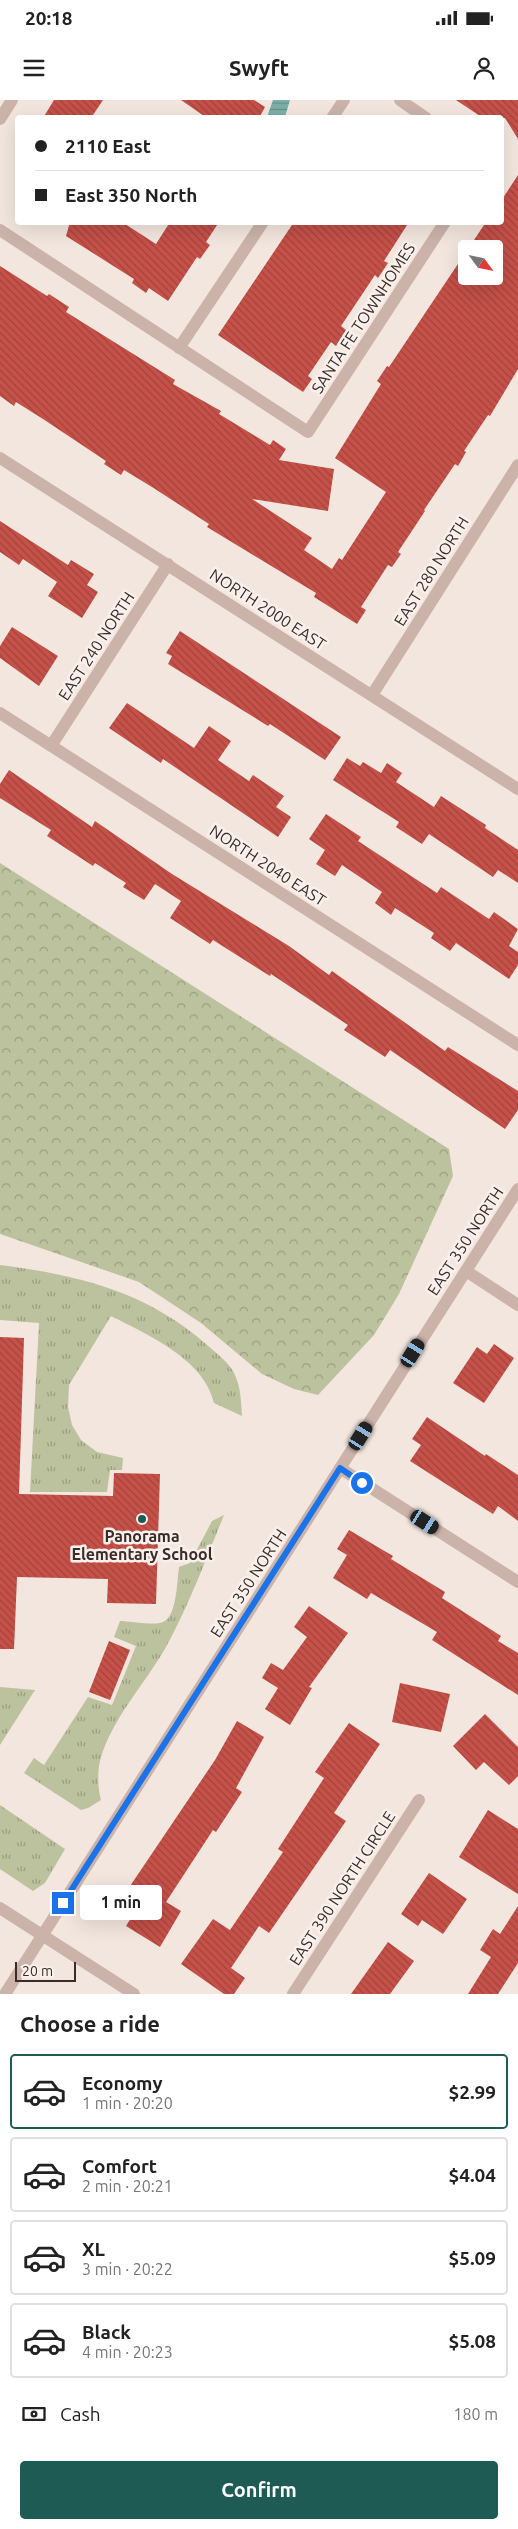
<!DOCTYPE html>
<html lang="en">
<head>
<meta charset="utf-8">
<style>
  body { margin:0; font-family:Ubuntu,sans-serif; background:#f6f6f6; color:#222; height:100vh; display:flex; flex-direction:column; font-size:19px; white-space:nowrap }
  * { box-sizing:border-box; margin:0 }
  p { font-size:16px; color:#767676 }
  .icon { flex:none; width:28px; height:28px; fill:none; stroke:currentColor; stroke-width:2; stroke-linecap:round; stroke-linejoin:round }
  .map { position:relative; height:1894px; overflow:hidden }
  .side { display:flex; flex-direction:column; background:#fff; flex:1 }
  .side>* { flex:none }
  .hud { position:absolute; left:15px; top:15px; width:489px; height:110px; border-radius:5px; box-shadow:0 5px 20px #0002; display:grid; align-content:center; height:110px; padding:0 20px; background:#fff }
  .needle { width:32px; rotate:123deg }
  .tools { position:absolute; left:458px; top:140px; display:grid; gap:10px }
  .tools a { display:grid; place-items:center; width:45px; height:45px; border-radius:5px; background:#fff; box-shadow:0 5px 20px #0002; font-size:25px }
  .scale { position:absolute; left:15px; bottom:12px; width:61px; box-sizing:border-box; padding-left:5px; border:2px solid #392c29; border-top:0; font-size:14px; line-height:18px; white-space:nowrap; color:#392c29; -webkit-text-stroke:4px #faf0eb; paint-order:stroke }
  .end { position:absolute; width:22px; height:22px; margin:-11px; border:6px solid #1a73e8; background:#fff; box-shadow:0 0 0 2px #fff }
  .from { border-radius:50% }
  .bubble { position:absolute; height:35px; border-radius:5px; background:#fff; box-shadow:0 5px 20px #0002; font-size:16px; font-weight:700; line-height:35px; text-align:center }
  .car { position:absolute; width:15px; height:30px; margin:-15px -8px; border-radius:6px; box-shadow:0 0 4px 1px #0007; background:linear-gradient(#222 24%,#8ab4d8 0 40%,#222 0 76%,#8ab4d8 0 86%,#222 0) }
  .hud b { display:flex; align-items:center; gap:18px; height:48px; font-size:19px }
  .hud b+b { border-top:1px solid #e0e0e0 }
  .hud i { width:12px; height:12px; background:#222 }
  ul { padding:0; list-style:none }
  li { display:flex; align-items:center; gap:15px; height:75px; margin:0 10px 8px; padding:0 10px; border:2px solid #e0e0e0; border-radius:5px }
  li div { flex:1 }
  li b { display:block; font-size:19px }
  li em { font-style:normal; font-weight:700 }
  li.active { border-color:#1e5b54 }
  li>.icon { width:45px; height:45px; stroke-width:1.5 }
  h2 { padding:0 20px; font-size:22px; line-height:60px }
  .pay { display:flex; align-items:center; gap:12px; height:55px; padding:0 20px; font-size:19px }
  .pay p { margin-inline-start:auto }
  .cta { display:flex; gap:10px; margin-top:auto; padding:10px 20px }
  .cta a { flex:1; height:58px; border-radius:5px; background:#1e5b54; color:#fff; font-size:20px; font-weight:700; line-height:58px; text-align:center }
  .status { display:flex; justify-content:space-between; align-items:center; height:35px; padding:0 25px; background:#fff; direction:ltr }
  .status svg { height:14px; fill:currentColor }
  header { display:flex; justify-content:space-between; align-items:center; height:65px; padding:0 20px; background:#fff; font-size:22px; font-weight:700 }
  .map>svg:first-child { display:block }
</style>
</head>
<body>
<div class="status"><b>20:18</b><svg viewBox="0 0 49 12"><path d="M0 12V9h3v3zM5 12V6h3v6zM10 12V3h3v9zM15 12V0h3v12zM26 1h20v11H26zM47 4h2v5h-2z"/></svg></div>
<header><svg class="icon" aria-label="menu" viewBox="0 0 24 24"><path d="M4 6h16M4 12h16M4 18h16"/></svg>Swyft<svg class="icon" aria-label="person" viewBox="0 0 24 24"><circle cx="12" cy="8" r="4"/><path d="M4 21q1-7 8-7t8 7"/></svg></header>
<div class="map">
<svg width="518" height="1894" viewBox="0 0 518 1894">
  <defs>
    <pattern id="grass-tufts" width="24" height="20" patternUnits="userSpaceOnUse" patternTransform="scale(1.25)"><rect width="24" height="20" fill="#bcc29e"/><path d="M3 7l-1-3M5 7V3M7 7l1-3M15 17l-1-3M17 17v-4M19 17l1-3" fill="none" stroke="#9a9e81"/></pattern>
    <pattern id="forest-crowns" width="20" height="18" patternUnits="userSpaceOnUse" patternTransform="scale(1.25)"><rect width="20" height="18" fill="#bcc29e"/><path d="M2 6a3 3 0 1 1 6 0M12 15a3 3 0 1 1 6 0" fill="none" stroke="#9a9e81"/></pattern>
    <pattern id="water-rules" width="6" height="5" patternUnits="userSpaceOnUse" patternTransform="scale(1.25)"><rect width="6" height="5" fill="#7db0a9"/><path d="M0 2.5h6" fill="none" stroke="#678f8a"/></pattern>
    <pattern id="building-back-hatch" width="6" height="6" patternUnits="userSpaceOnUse" patternTransform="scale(1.25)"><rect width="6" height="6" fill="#c65149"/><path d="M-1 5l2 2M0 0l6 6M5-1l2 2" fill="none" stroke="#a2433d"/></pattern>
  </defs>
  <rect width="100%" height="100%" fill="#f3e6de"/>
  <path fill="url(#grass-tufts)" d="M0,1165C78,1175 145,1191 206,1244C216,1253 230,1263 235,1275C241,1288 241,1302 242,1316L214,1303C204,1259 148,1235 111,1216L69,1285L68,1307L72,1325L81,1340L97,1352L123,1358L122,1370H110L107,1392H30L39,1223L0,1220Z
    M224,1415C206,1459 189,1505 166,1547C146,1582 117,1613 103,1651C97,1666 97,1685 101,1700L88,1708L81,1710L24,1673L34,1658L44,1665L88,1597L112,1605L136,1546L114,1537L120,1521C129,1521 155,1526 163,1522C177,1517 177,1480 179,1467L190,1463L212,1421Z
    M0,1587L35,1590L0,1645Z
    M0,1705L65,1749L45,1783L33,1791L0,1769Z"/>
  <path fill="url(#forest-crowns)" d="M0,763L449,1049L453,1076L399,1194L374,1235L318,1295L294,1289L262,1274L201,1223L139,1182L0,1134Z"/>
  <path fill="url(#water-rules)" d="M273,0H290L285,17H267Z"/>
  <path fill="url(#building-back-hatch)" d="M54,0H103L91,18H43Z
    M181,0H254L265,7L259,18H207Z
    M456,0H518V39L505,18H483Z
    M518,75V269L490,316L488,315L464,351L466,352L458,366L455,364L424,410L425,411L398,452L401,454L392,467L388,465L361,507L366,510L357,524L314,497L316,493L207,427L209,424L152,387L124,370L121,375L104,364L106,361L43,319L16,302L14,306L0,296V166L47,196L49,194L69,207L66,212L175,280L173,284L221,311L219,314L270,345L273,340L286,349L279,360L334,369L328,411L252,399L312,438L304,450L332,469L339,458L342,460L386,392L335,358L381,284L377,281L387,266L389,267L466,152V176H494V149H468L486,122H501V101Z
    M70,122H122L156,144L170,122H219L206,142L210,145L200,159L197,157L168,201L149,188L146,193L132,183L134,179L66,136Z
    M294,122H409L384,161L388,163L378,178L375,175L341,226L346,230L336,246L331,242L308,276L312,279L303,292L218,235Z
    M0,421L68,465L71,460L94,474L87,485L98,492L82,518L48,496L57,482L23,459L19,465L0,452Z
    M12,527L58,556L39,586L0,558V546Z
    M180,531L341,637L325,660L270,624L268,626L168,564L172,556L166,553Z
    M127,603L194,648L209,626L231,641L218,660L249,681L253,675L284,696L276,707L291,717L278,737L163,659L161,663L109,628Z
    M347,658L360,666L363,662L381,673L387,663L402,673L396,682L434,707L441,696L486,725L485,728L518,750V783L498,770L493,777L429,734L422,744L396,727L399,722L333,680Z
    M9,670L92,727L95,721L172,774L289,846L329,875L332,871L445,951L448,947L518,991V1010L505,1029L390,950L385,957L344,930L348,925L271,874L270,876L213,840L210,844L170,818L181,801L155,784L144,800L123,787L126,783L95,763L93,766L47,736L51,730L0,698V684Z
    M326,714L361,737L358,741L437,793L441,787L489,819L494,812L518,829L509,846L518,852V865L509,879L456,843L450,851L431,838L434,833L395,808L391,815L375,803L382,792L342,765L335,776L316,764L325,750L309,739Z
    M0,1237L24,1238L19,1394L113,1396L114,1373L160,1374L156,1504L107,1503L108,1479L17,1477L14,1549H0Z
    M494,1244L514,1258L484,1303L453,1283L477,1247L487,1254Z
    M427,1317L485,1356L486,1354L518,1375V1421L498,1406L493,1414L410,1361L421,1345L412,1339Z
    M349,1430L393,1456L391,1459L445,1492L442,1498L501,1536L498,1541L518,1553V1595L432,1540L437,1532L371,1493L367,1499L333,1478L347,1455L337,1449Z
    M309,1506L348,1533L309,1587L312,1588L290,1625L265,1609L278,1588L262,1578L271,1563L283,1570L307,1537L294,1527Z
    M109,1541L130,1550L110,1600L89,1592Z
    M400,1583L450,1594L441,1632L392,1622Z
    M485,1614L518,1647V1676L509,1685L484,1662L476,1670L453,1646Z
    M237,1621L264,1637L236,1688L242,1692L216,1732L213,1730L166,1802L181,1811L160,1847L126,1826L137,1808L122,1798L215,1660Z
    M349,1623L380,1644L334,1713L346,1721L269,1833L259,1826L231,1868L245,1878L234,1894H224L181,1864L213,1819L230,1830L283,1752L278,1749L324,1678L315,1672Z
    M488,1710L518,1729V1794L459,1757Z
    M429,1773L467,1799L443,1834L422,1820L418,1826L401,1814Z
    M518,1806V1863L498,1894H468L491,1857L480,1850L493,1829L500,1834Z
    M388,1842L414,1861L390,1894H351Z"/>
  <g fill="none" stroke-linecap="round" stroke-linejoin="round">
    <path stroke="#cbb3aa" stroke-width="12" d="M400,0L426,18
      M332,18L344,0
      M0,19L12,0
      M0,130L308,332L445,122
      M179,248L263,122
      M0,358L518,689
      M372,595L518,365
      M0,613L518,945
      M51,646L168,464
      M466,1171L518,1205
      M340,1368L518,1482
      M0,1808L134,1894
      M5,1894L518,1089
      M293,1894L419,1700"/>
  </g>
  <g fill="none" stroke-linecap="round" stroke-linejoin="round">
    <path stroke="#1a73e8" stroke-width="6" d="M63,1803L340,1368L362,1383"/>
  </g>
  <circle fill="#1e5b54" stroke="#faf0eb" stroke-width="2" cx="142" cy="1419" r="5"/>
  <g text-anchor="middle" stroke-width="5" stroke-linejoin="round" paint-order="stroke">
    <g font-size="16" fill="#392c29" stroke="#faf0eb">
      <text transform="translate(363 218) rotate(-57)" y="6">SANTA FE TOWNHOMES</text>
      <text transform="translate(431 471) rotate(-58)" y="6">EAST 280 NORTH</text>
      <text transform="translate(268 509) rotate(33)" y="6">NORTH 2000 EAST</text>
      <text transform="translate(96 546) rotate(-57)" y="6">EAST 240 NORTH</text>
      <text transform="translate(268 765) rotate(33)" y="6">NORTH 2040 EAST</text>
      <text transform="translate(465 1141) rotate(-57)" y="6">EAST 350 NORTH</text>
      <text transform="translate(248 1483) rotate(-57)" y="6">EAST 350 NORTH</text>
      <text transform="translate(342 1788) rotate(-57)" y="6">EAST 390 NORTH CIRCLE</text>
    </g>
    <g font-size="16" font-weight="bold" fill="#392c29" stroke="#faf0eb">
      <text x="142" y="1442">Panorama<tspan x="142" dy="18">Elementary School</tspan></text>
    </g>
  </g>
</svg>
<div class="tools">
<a><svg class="needle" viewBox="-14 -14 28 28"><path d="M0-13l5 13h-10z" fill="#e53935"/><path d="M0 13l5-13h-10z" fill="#767676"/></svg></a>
</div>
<div class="scale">20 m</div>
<i class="end from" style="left:362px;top:1383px"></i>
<i class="end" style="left:63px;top:1803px"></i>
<div class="bubble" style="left:80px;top:1785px;width:82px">1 min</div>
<i class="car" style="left:413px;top:1253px;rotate:32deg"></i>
<i class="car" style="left:361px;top:1336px;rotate:32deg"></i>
<i class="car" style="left:425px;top:1422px;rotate:123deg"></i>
<div class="hud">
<b><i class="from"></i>2110 East</b>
<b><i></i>East 350 North</b>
</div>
</div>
<section class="side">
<h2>Choose a ride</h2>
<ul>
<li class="active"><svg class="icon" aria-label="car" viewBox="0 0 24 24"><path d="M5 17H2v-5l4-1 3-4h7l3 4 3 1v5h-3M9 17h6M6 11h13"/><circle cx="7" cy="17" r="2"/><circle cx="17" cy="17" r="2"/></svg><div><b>Economy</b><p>1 min · 20:20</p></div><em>$2.99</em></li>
<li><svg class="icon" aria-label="car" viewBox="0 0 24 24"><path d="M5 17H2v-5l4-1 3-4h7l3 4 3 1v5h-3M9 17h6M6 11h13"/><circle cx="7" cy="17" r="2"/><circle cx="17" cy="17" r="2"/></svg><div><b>Comfort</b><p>2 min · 20:21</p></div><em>$4.04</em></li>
<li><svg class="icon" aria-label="car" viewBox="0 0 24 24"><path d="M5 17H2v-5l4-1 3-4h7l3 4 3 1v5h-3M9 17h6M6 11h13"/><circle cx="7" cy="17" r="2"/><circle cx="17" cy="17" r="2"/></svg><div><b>XL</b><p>3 min · 20:22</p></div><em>$5.09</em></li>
<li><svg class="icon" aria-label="car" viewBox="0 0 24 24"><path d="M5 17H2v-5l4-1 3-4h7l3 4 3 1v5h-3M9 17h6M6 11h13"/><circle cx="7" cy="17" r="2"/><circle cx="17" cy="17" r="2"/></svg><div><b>Black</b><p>4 min · 20:23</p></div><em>$5.08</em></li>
</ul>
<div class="pay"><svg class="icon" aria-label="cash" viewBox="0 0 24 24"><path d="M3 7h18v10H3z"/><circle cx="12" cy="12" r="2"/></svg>Cash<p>180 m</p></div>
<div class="cta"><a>Confirm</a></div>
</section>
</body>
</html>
